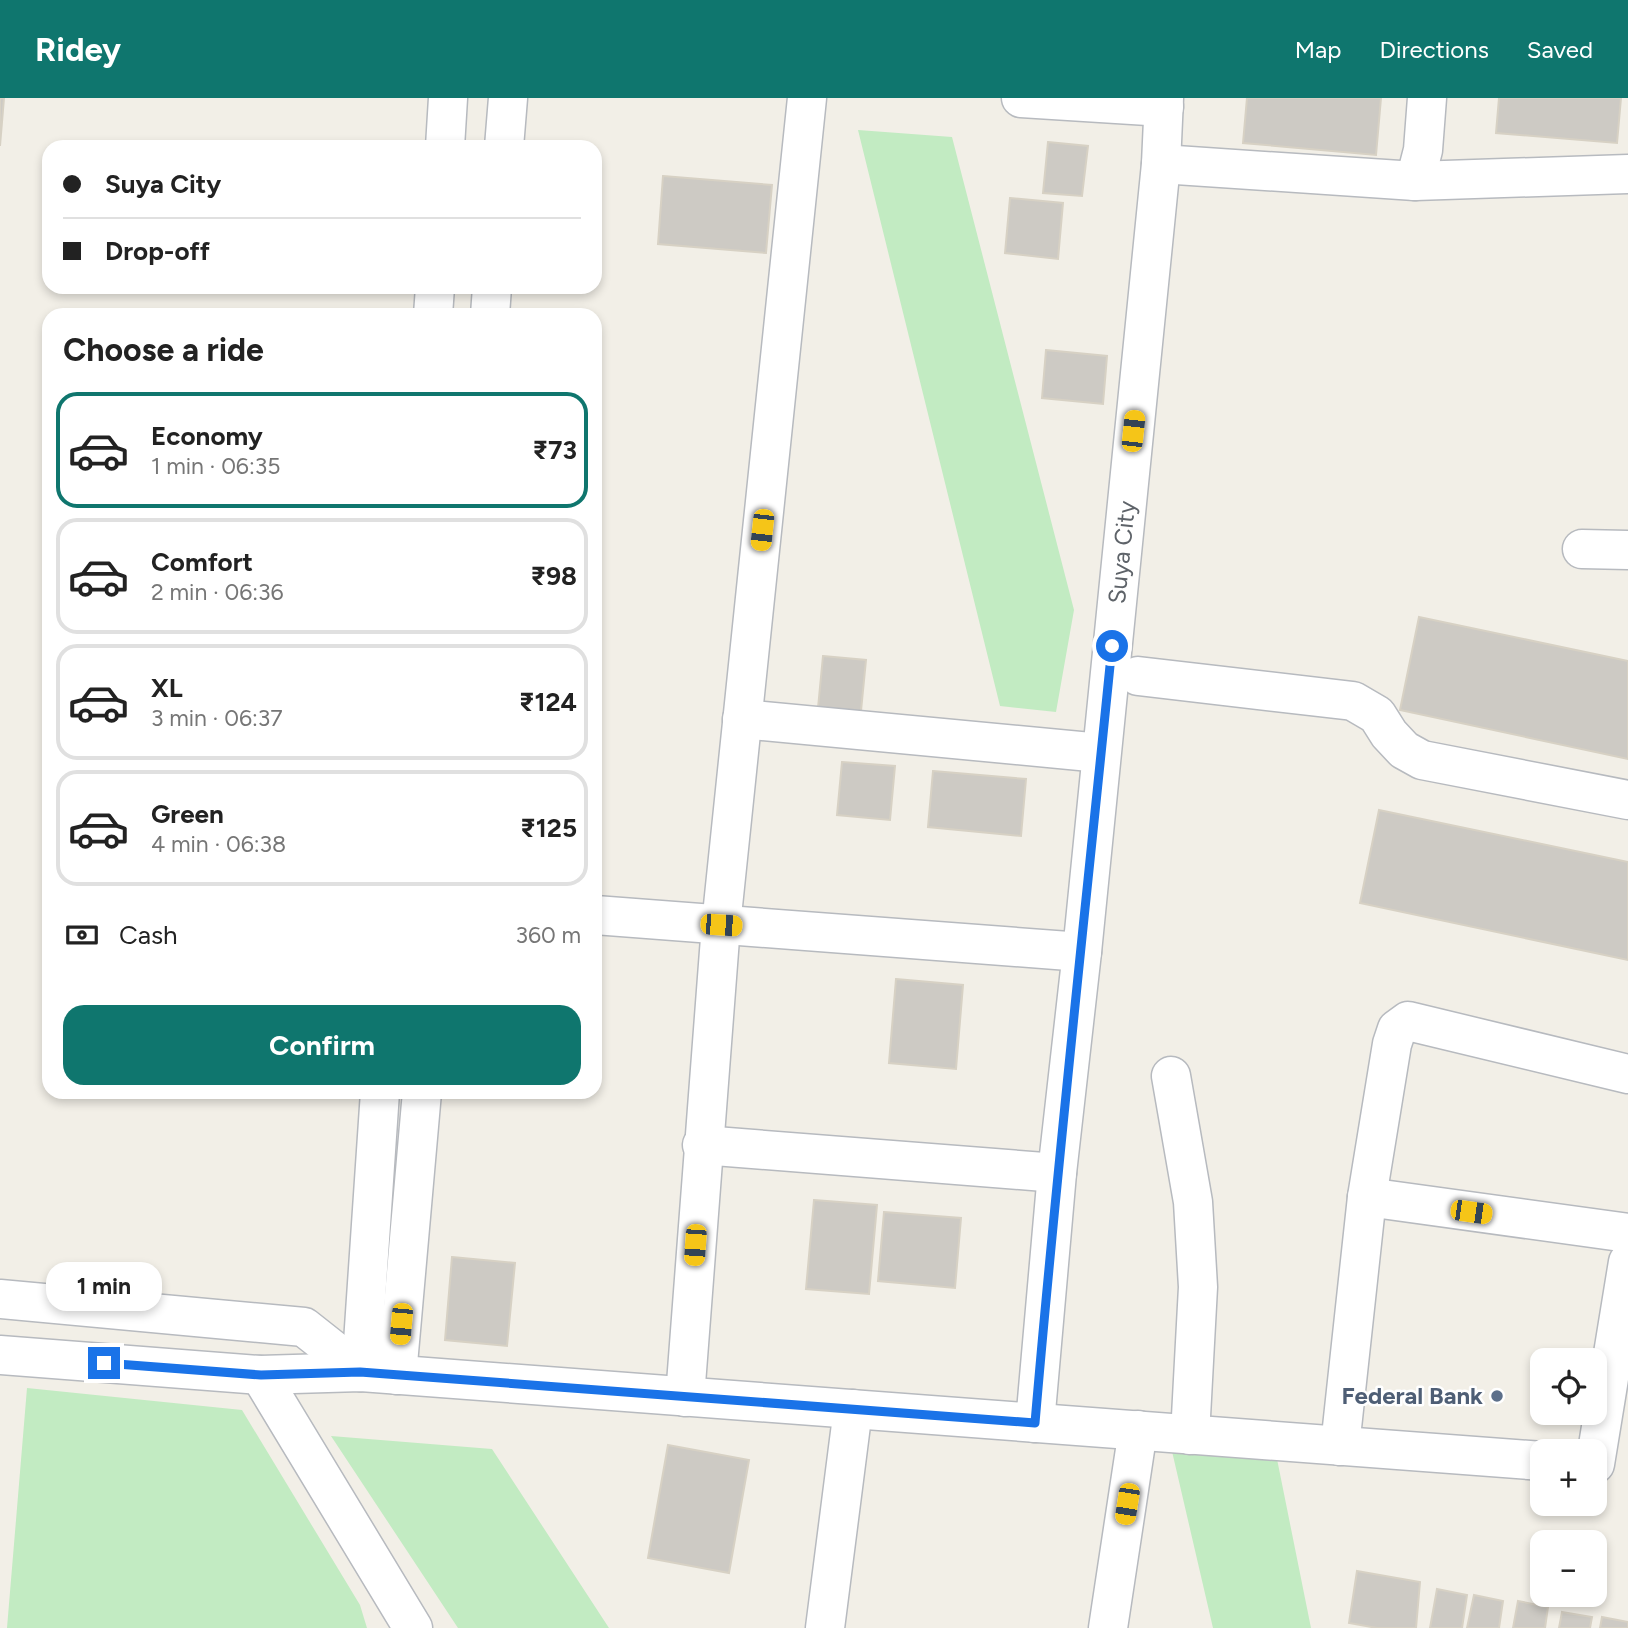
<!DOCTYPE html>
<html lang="en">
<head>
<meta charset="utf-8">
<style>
  body { margin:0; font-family:Figtree,sans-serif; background:#f2f2f2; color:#222; height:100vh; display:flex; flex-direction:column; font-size:26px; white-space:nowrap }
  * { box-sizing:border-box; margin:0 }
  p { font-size:23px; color:#767676 }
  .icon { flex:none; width:38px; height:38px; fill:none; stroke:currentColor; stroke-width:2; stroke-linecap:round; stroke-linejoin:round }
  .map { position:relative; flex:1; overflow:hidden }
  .side { position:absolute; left:42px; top:210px; width:560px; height:791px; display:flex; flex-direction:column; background:#fff; border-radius:21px; box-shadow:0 4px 10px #0003 }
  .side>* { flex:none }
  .hud { position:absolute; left:42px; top:42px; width:560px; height:154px; border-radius:21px; box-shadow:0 4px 10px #0003; display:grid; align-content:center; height:154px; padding:0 21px; background:#fff }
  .controls { position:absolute; left:1530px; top:1250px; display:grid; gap:14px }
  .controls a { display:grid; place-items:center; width:77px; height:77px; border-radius:14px; background:#fff; box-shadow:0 4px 10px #0003; font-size:35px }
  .end { position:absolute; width:32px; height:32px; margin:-16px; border:9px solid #1a73e8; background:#fff; box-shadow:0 0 0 4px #fff }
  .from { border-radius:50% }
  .bubble { position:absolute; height:49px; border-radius:21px; background:#fff; box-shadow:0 4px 10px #0003; font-size:23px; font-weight:700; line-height:49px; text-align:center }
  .car { position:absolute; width:21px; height:42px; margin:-21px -10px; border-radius:9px; box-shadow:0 0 5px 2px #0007; background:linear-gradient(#f5c518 24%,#345 0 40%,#f5c518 0 76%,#345 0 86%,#f5c518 0) }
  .hud b { display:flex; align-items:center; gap:24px; height:66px; font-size:26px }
  .hud b+b { border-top:2px solid #e0e0e0 }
  .hud i { width:18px; height:18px; background:#222 }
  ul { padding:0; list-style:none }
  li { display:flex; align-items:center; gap:21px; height:116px; margin:0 14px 10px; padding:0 7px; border:4px solid #e0e0e0; border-radius:21px }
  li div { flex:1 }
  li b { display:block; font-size:26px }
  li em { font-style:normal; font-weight:700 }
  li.on { border-color:#0f766e }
  li>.icon { width:63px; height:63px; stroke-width:1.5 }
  h2 { padding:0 21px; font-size:32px; line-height:84px }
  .pay { display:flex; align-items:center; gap:18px; height:77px; padding:0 21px; font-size:26px }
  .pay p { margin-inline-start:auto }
  .primary-button { display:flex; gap:14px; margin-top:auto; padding:14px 21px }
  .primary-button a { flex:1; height:80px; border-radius:21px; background:#0f766e; color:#fff; font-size:28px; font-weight:700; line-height:80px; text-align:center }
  header { display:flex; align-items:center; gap:42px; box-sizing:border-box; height:98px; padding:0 35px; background:#0f766e; color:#fff }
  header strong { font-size:33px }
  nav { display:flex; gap:38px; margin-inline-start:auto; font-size:24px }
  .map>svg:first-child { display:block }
</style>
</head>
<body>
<header>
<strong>Ridey</strong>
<nav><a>Map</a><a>Directions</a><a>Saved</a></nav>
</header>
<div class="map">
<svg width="1628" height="1530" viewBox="0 0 1628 1530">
  <rect width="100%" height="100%" fill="#f2efe7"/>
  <path fill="#c2ebc2" d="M858,32L952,39L1074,512L1056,614L1000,608Z
    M27,1290L242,1312L360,1507L367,1530H7Z
    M331,1338L492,1351L609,1530H458Z
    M1171,1349L1277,1361L1311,1530H1213Z"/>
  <path fill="#cdcac4" stroke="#d7d1c4" stroke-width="2" d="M0,0H4L0,48Z
    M1247,0H1381L1376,57L1243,45Z
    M1499,0H1621L1617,45L1496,35Z
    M1048,44L1088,48L1082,98L1043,95Z
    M663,78L772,87L766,155L658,146Z
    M1010,100L1063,105L1058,161L1005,155Z
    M1046,252L1107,258L1103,306L1042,300Z
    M1419,519L1628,563V661L1400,612Z
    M823,558L866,562L861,613L818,610Z
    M842,664L895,668L890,722L837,717Z
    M933,673L1026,681L1021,738L928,729Z
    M1379,712L1628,764V862L1360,805Z
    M896,881L963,887L956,971L889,965Z
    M814,1102L877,1107L869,1196L806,1191Z
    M884,1114L961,1120L955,1190L878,1183Z
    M452,1159L515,1165L507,1248L445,1242Z
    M668,1347L749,1362L729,1475L648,1460Z
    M1357,1473L1420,1484L1416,1530H1377L1349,1525Z
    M1437,1491L1467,1497L1462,1530H1430Z
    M1474,1497L1503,1503L1499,1530H1467Z
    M1518,1503L1548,1509L1545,1530H1513Z
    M1562,1514L1592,1519L1590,1530H1559Z
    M1602,1519L1628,1524V1530H1600Z"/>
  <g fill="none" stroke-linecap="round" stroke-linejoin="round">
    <defs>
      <g id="minor">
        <path d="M1021,0L1164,9"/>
        <path d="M445,49L448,0"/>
        <path d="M504,49L508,0"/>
        <path d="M1161,66L1415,83L1628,76"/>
        <path d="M1415,83L1423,52L1427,0"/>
        <path d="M433,217L435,189"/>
        <path d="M490,217L492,189"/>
        <path d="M1582,451L1628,452"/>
        <path d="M1138,578L1353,603L1377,617L1389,636L1404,652L1422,662L1628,702"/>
        <path d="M742,621L1101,655"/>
        <path d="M595,817L1082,854"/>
        <path d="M1171,978L1193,1104L1198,1189L1190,1337"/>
        <path d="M702,1047L1057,1075"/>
        <path d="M1367,1099L1628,1135"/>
        <path d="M0,1201L304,1229L361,1274"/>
        <path d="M0,1257L260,1277L361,1274L1542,1363"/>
        <path d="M361,1274L380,994"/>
        <path d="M260,1277L413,1530"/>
        <path d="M397,1277L422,994"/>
        <path d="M685,1299L721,827L807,0"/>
        <path id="s1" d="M1035,1325L1057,1075L1082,854L1161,66L1164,0"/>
        <path d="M1340,1348L1367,1099L1392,946L1397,931L1408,923L1628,976"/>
        <path d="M1595,1366L1628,1164"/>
        <path d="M825,1530L853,1311"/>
        <path d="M1108,1530L1138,1332"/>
      </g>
    </defs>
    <use href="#minor" stroke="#b7babf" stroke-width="41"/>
    <use href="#minor" stroke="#fff" stroke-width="38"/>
  </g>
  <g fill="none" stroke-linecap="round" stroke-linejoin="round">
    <path stroke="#1a73e8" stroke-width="9" d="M104,1265L261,1277L360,1274L1035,1325C1057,1066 1086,807 1112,548"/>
  </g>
  <circle fill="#5c6f8a" stroke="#fff" stroke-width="2.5" cx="1497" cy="1298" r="7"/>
  <g text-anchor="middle" stroke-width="5" stroke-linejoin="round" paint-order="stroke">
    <g font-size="24" fill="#5e6369" stroke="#fff">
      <text dy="8" stroke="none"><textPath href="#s1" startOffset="875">Suya City</textPath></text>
    </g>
    <g font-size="24" font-weight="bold" fill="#4e5e75" stroke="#fff" text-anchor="end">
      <text x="1483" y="1306">Federal Bank</text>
    </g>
  </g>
</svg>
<div class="controls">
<a><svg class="icon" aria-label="locate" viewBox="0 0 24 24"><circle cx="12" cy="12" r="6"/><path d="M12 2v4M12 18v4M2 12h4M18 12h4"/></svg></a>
<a>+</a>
<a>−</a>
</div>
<i class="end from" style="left:1112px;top:548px"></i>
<i class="end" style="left:104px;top:1265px"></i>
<div class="bubble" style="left:46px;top:1164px;width:116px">1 min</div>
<i class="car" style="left:1133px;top:333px;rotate:6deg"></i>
<i class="car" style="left:762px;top:432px;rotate:186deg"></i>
<i class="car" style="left:721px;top:827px;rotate:94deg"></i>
<i class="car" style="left:1471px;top:1114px;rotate:98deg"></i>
<i class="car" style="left:695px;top:1147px;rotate:184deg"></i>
<i class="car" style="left:401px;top:1226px;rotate:185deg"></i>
<i class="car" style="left:1127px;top:1406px;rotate:189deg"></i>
<div class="hud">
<b><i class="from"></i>Suya City</b>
<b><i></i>Drop-off</b>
</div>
<section class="side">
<h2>Choose a ride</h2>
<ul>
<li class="on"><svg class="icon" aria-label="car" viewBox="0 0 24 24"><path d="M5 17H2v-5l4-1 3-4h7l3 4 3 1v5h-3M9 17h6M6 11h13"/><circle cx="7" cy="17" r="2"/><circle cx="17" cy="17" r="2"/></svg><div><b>Economy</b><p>1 min · 06:35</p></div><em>₹73</em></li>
<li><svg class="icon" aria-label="car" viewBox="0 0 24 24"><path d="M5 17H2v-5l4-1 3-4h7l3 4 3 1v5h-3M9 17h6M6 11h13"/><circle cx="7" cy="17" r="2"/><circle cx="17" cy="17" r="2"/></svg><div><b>Comfort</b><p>2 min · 06:36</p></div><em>₹98</em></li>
<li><svg class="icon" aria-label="car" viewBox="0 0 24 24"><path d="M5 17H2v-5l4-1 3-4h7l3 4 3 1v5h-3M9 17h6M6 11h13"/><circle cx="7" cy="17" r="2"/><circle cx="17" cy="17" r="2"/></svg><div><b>XL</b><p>3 min · 06:37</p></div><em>₹124</em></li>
<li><svg class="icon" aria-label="car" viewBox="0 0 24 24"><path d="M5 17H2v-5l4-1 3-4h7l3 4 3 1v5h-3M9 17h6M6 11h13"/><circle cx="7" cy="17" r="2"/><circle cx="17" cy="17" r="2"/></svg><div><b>Green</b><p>4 min · 06:38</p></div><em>₹125</em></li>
</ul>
<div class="pay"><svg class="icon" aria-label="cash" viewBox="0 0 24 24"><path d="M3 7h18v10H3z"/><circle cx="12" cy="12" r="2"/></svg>Cash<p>360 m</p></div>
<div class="primary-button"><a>Confirm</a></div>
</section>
</div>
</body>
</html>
